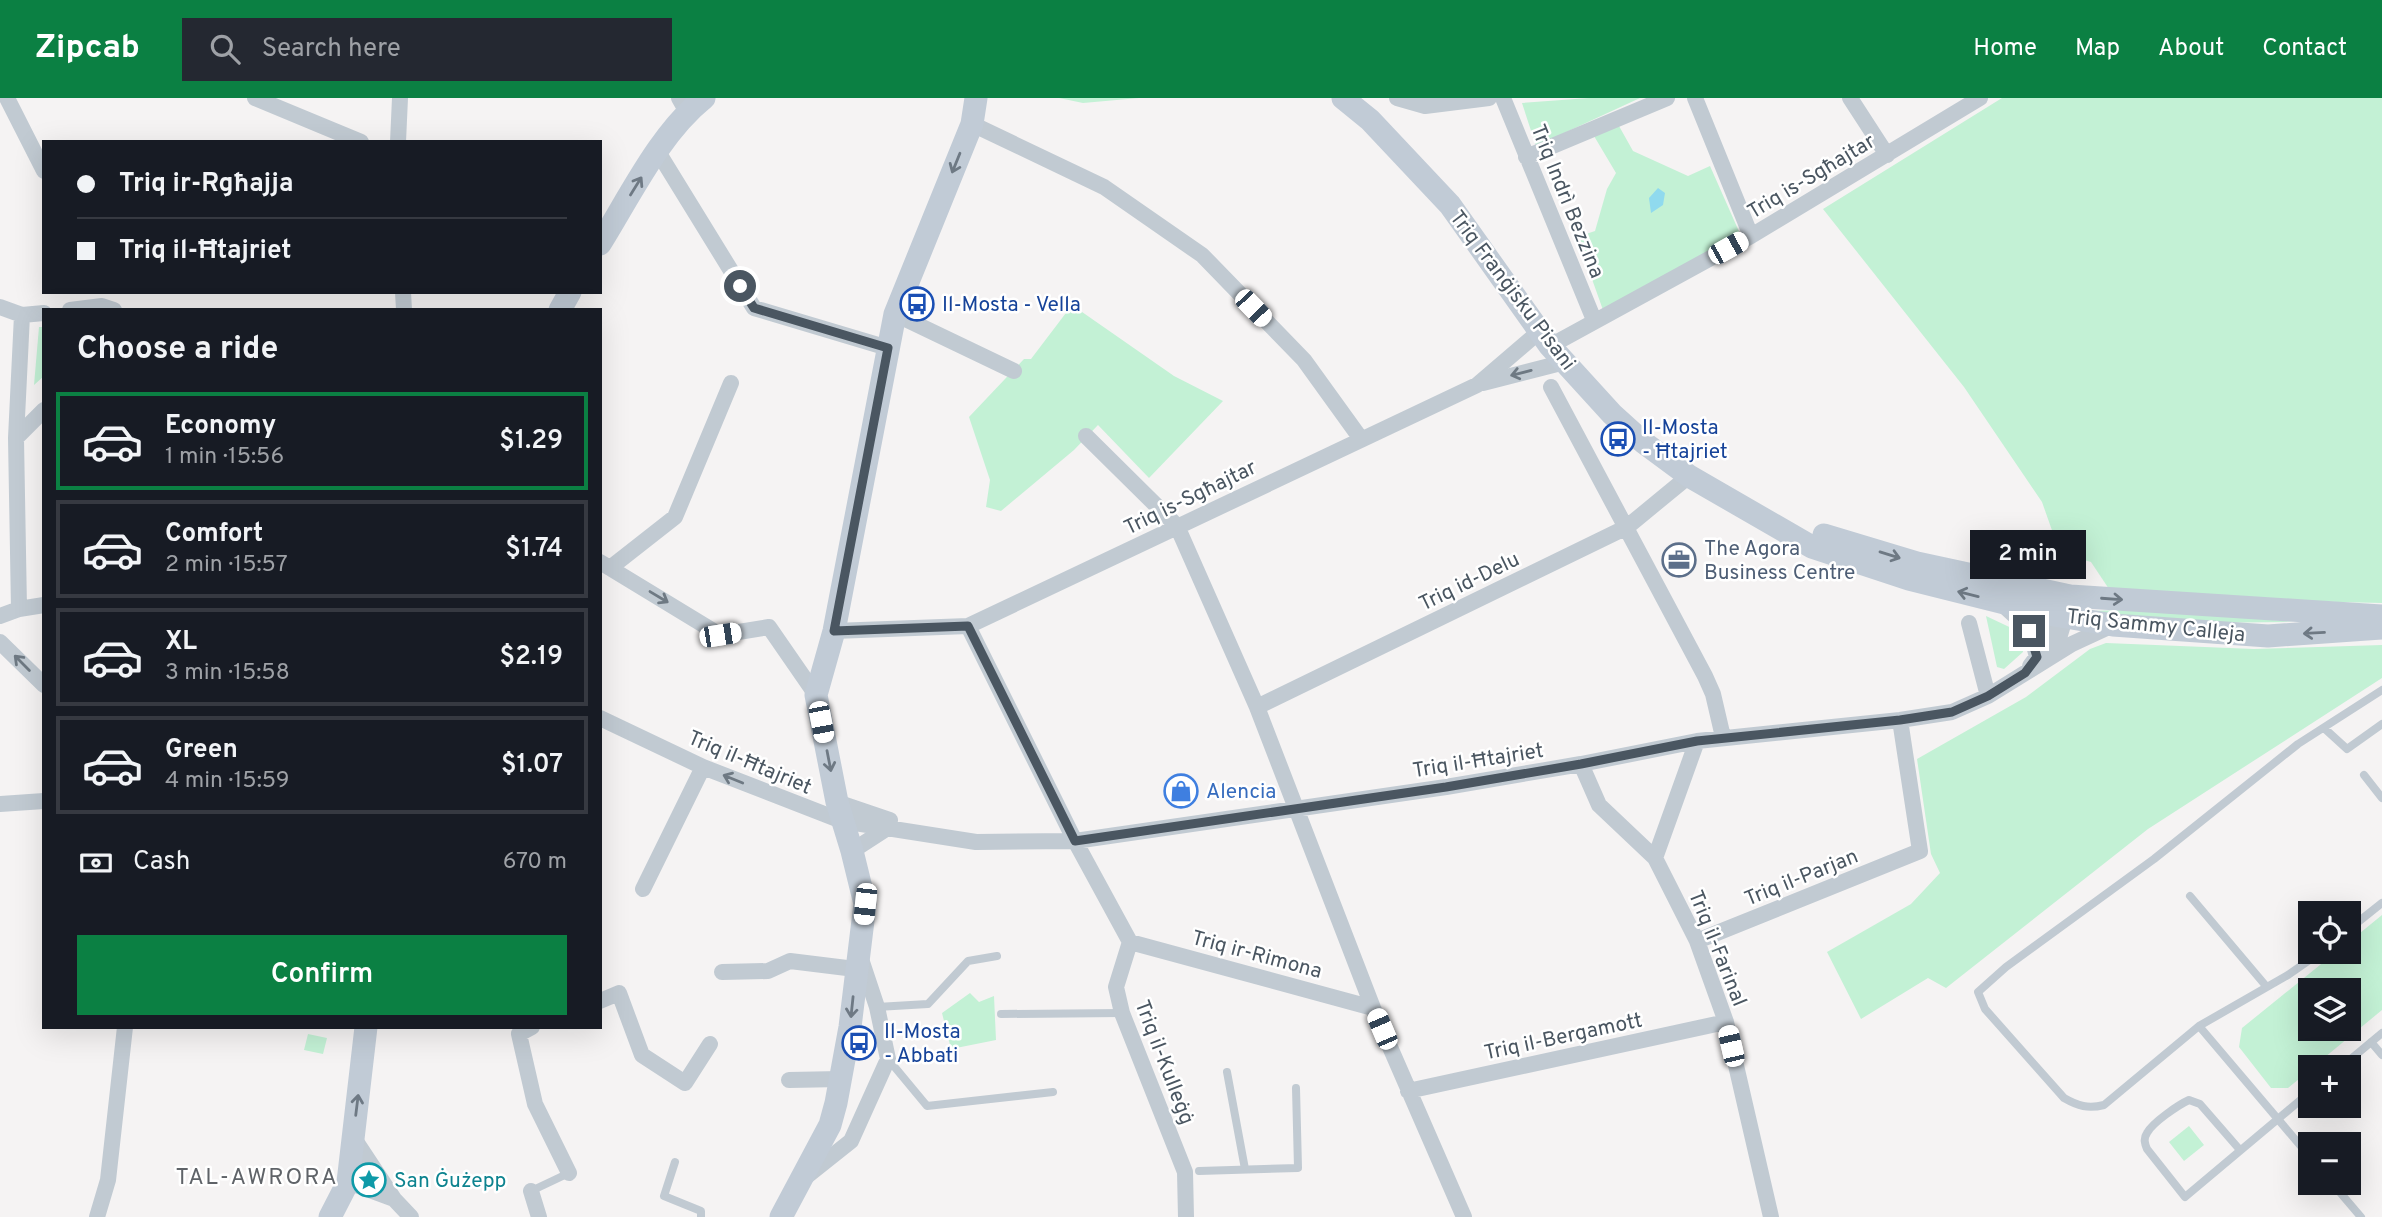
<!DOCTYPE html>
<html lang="en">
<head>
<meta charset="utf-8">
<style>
  body { margin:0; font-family:Overpass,sans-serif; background:#242831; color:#f1f3f6; height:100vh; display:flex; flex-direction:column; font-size:26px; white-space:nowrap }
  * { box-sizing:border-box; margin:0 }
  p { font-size:23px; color:#9ea1a6 }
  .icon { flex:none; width:38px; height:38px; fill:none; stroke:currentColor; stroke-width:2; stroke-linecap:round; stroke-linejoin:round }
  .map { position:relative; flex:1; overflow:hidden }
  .panel { position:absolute; left:42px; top:210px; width:560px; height:721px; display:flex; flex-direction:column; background:#171b24; border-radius:0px; box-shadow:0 7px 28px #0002 }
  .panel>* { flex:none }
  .guide { position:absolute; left:42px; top:42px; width:560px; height:154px; border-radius:0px; box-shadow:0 7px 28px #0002; display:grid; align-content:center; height:154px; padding:0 35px; background:#171b24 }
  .buttons { position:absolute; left:2298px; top:803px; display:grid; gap:14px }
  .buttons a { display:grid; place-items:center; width:63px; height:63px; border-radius:0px; background:#171b24; box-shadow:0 7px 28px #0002; font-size:35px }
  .end { position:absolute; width:32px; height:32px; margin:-16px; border:9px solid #4a5661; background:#fff; box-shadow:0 0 0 4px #fff }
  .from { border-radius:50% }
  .bubble { position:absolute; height:49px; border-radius:0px; background:#171b24; box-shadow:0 7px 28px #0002; font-size:23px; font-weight:600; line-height:49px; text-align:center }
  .car { position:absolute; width:21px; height:42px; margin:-21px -10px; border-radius:9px; box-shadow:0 0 5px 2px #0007; background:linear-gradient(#fff 24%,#345 0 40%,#fff 0 76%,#345 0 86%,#fff 0) }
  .guide b { display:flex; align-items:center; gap:24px; height:66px; font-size:26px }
  .guide b+b { border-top:2px solid #363941 }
  .guide i { width:18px; height:18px; background:#f1f3f6 }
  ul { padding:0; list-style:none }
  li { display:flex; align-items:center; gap:21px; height:98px; margin:0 14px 10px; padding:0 21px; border:4px solid #363941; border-radius:0px }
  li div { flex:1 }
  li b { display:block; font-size:26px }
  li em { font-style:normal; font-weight:600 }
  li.active { border-color:#0b8043 }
  li>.icon { width:63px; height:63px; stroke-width:1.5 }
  h2 { padding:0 35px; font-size:32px; line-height:84px }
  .pay { display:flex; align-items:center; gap:18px; height:77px; padding:0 35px; font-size:26px }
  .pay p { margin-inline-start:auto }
  .action { display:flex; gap:14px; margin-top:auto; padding:14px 35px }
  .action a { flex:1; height:80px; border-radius:0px; background:#0b8043; color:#fff; font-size:28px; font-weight:600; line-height:80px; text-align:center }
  header { display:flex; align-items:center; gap:42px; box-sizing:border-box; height:98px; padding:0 35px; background:#0b8043; color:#fff }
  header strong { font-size:33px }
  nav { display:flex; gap:38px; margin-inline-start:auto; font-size:24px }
  .search { width:490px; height:63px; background:#242831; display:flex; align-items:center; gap:18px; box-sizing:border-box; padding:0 24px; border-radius:0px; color:#9ea1a6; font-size:26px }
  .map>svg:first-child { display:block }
</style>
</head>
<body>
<header>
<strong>Zipcab</strong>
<div class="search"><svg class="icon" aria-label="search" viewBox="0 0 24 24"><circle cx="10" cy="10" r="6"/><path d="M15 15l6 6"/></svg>Search here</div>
<nav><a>Home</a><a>Map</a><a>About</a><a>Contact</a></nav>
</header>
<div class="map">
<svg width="2382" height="1119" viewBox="0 0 2382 1119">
  <rect width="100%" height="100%" fill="#f5f3f3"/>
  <path fill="#c3f1d5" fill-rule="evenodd" d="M1059,0H1139L1083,5Z
    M1589,0H1640L1536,48L1522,5Z
    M2002,0H2382V505L2250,502L2109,491L2091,464L2060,455L2042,404L1964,289L1823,111Z
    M1619,28L1633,53L1688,78L1710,68L1741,138L1603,212L1577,139L1595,133L1607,91L1616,75L1594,38Z
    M1072,207L1174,278L1223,303L1149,380L1098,327L1074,352L1001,413L986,409L990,382L969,319L1024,261H1031Z
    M39,229H44V278L34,287Z
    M2162,511L2294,524L2191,525L2088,513Z
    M1986,518L2022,535L2023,554L2004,571L1997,569Z
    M2106,545L2254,551L2382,547V580L2148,731L1946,890L1928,880L1861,921L1827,854L1911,806L1940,775L1931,756L1917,661L2026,599L2090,551Z
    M2382,817V912L2313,969L2310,970V972L2288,990H2271L2239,949L2242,930L2336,854H2348L2349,844ZM2310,892H2348V931H2310Z
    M970,895L979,904L994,898L996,942L951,951L942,915Z
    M308,936L327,940L323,956L304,952Z
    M2189,1028L2204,1047L2184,1063L2169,1044Z"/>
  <path fill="#90daee" d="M1658,90L1665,95L1663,107L1651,115L1649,100Z"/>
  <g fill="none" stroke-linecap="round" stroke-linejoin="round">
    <path stroke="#c1cad2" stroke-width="8" d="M2324,630L2347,651L2382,626
      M2364,677L2382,700
      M2190,798L2266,888
      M2348,832L2382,805
      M2321,854L2288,877L2199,928L2104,1007C2088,1011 2078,1008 2064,1000L1985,911L1978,894L2006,869L2154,761L2298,646L2382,592
      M877,909L928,906L968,863L997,858
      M1001,916L1122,915
      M2199,928L2310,1059
      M2371,944L2382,957
      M888,961L927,1008L1053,994
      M2340,970L2382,935
      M1227,974L1245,1071
      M2240,1052L2200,1006L2189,1002C2178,1007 2152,1025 2147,1035C2143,1041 2145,1046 2147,1051L2185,1099L2310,994
      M675,1064L664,1098L701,1113V1119
      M1199,1073L1298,1070L1296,990
      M2332,1085L2361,1119
      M531,1093L569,1075"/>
    <path stroke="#c1cad2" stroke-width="16" d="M7,0L44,73
      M255,0L361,44
      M679,0L687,14
      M1397,0L1425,8L1489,0
      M1503,0L1594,222
      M1695,0L1751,138
      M1850,0L1887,57
      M972,26L1104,89L1202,157L1304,262L1361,341
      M398,44L400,0
      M658,54L754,210L888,250
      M1526,59L1667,0
      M403,194L404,212
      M0,209L22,217L44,215
      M70,212L102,208L114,212
      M895,216L1014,273
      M1550,248L1751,138L1980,0
      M1483,285L1565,264
      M1551,289L1705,578L1713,596L1723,639
      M1086,338L1177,428L1257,609L1373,910L1464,1119
      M16,340L44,312
      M600,464L720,537L769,529L816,597
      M610,470L675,419L731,285
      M2003,507L2030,532L2037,559
      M19,511L16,340L22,217
      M0,518L19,511L44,507
      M1969,525L1988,598
      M968,528L1075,743L1130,844L1116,889L1122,915L1185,1074L1186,1119
      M834,533L968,528L1477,287L1540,233
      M0,544L44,587
      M2048,559L2057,547L2068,510
      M2030,568L2047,545L2050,508
      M1257,609L1627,429L1689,378
      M600,620L703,669L842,723L976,744L1075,743L1446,689L1581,666L1697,643L1900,622L1952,614L1988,598L2072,546L2113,527
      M1581,666L1599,707L1655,760L1697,843L1726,924L1771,1119
      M837,704L890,722
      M0,706L44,703
      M852,753L889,729
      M1655,760L1697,643
      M643,791L703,669
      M1697,843L1920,753L1900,622
      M1130,844L1373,910
      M722,874L768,873L790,863L855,871
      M600,903L619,895L642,957L685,985L710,946
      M532,929L519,936L535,1006L569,1075
      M789,982L841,981
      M1408,993L1726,924
      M353,1039L394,1101L411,1119
      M807,1078L851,1043L888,961L877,909L861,861
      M348,1084L394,1101
      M531,1093L539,1119
      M97,1119L108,1082L125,929"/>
    <path stroke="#c1cbd6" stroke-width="23" d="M1343,0L1370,22L1450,107L1550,248L1612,316L1643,344L1689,378L1812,449L1909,481L2048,516L2113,527L2268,538L2382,530
      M600,146C630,98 660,35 704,0
      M560,212L570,194
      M1824,437L1917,465L2070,498L2382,518
      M330,1119L348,1084L366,929
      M781,1119L830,1027L836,1005L850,929L865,806L852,753L837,704L816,597L834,533L895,216L972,26L976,0"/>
  </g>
  <defs><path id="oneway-shaft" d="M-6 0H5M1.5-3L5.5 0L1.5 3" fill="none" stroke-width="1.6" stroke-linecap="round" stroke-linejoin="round" transform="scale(1.75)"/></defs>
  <g stroke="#6e7984">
    <use href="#oneway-shaft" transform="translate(956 65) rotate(112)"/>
    <use href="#oneway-shaft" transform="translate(636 88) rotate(-58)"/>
    <use href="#oneway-shaft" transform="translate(1890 457) rotate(17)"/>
    <use href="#oneway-shaft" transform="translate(1968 496) rotate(-166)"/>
    <use href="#oneway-shaft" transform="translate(2112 501) rotate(4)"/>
    <use href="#oneway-shaft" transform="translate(2314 535) rotate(177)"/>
    <use href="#oneway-shaft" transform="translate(829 663) rotate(79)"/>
    <use href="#oneway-shaft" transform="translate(852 909) rotate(96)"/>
    <use href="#oneway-shaft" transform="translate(357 1007) rotate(-83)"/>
  </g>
  <g stroke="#6e7983">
    <use href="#oneway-shaft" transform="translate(1521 275) rotate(166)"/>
    <use href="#oneway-shaft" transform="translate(659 499) rotate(31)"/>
    <use href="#oneway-shaft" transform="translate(22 565) rotate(-135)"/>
    <use href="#oneway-shaft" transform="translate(733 681) rotate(-158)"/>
  </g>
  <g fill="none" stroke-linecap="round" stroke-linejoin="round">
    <path stroke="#4a5661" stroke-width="9" d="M740,188L754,210L888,250L834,533L968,528L1075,743L1446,689L1581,666L1697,643L1900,622L1952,614L1988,598L2025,575L2037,559L2029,533"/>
  </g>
  <defs>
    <symbol id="bus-ring" viewBox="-11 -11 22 22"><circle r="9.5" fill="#fff" stroke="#1a4fb4" stroke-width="1.5"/><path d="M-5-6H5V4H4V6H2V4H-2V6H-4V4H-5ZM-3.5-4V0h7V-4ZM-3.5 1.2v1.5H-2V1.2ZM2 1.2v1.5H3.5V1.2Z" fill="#1a4fb4"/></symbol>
    <symbol id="office-ring" viewBox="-11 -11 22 22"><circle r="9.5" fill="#fff" stroke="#5c6f8a" stroke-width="1.5"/><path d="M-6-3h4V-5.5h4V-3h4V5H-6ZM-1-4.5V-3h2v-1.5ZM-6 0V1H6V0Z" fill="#5c6f8a"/></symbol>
    <symbol id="shop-ring" viewBox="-11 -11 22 22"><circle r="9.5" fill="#fff" stroke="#3f7fe0" stroke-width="1.5"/><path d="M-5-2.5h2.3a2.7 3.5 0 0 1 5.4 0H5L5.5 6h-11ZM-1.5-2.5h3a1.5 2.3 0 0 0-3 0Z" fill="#3f7fe0"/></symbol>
    <symbol id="sight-ring" viewBox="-11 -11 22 22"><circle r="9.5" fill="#fff" stroke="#0f9aa8" stroke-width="1.5"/><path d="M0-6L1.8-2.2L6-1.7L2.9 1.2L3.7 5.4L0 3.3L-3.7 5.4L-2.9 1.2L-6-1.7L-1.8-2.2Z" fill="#0f9aa8"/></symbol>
  </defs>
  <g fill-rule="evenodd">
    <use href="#bus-ring" x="898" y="187" width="38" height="38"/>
    <use href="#bus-ring" x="1599" y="322" width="38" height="38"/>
    <use href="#office-ring" x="1660" y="443" width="38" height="38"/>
    <use href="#shop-ring" x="1162" y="674" width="38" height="38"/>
    <use href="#bus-ring" x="840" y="926" width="38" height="38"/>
    <use href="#sight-ring" x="350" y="1063" width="38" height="38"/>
  </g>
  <g text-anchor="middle" stroke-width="5" stroke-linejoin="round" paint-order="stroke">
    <g font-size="21" fill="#4a5661" stroke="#fff">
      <text transform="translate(1811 78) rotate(-31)" y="7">Triq is-Sgħajtar</text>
      <text transform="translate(1568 103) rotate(68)" y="7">Triq Indrì Bezzina</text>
      <text transform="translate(1513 192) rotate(53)" y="7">Triq Franġisku Pisani</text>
      <text transform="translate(1190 399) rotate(-26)" y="7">Triq is-Sgħajtar</text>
      <text transform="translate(1469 483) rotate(-26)" y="7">Triq id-Delu</text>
      <text transform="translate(2156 527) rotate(6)" y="7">Triq Sammy Calleja</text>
      <text transform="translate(1478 662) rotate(-9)" y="7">Triq il-Ħtajriet</text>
      <text transform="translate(750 664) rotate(23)" y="7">Triq il-Ħtajriet</text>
      <text transform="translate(1801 779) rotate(-22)" y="7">Triq il-Parjan</text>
      <text transform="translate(1718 850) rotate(68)" y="7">Triq il-Farinal</text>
      <text transform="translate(1257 856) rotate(15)" y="7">Triq ir-Rimona</text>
      <text transform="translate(1563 938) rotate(-12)" y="7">Triq il-Bergamott</text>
      <text transform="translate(1165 964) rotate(69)" y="7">Triq il-Kulleġġ</text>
    </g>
    <g font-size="21" fill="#164399" stroke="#fff" text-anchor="start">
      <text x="942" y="213">Il-Mosta - Vella</text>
      <text x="1642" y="336">Il-Mosta<tspan x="1642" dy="24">- Ħtajriet</tspan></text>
      <text x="884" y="940">Il-Mosta<tspan x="884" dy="24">- Abbati</tspan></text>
    </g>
    <g font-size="21" fill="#4e5e75" stroke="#fff" text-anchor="start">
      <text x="1704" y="457">The Agora<tspan x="1704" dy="24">Business Centre</tspan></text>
    </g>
    <g font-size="21" fill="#366cbe" stroke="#fff" text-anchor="start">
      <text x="1206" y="700">Alencia</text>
    </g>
    <g font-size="21" fill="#0d838f" stroke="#fff" text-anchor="start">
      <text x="394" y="1089">San Ġużepp</text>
    </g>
    <g font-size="23" letter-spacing="2" fill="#5f6368" stroke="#fff">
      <text x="257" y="1086">TAL-AWRORA</text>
    </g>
  </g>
</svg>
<div class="buttons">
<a><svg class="icon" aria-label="locate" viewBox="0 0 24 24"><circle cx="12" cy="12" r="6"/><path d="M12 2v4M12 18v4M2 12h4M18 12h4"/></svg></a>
<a><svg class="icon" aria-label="layers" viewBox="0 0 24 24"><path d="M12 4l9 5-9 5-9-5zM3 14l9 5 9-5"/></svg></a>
<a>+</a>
<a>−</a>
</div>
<i class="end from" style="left:740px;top:188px"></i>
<i class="end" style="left:2029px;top:533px"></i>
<div class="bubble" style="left:1970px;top:432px;width:116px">2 min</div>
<i class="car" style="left:1728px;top:150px;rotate:61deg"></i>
<i class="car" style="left:1253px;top:210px;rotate:136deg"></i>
<i class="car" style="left:720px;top:537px;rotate:81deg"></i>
<i class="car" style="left:821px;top:624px;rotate:169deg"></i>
<i class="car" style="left:865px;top:806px;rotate:186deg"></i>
<i class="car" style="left:1382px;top:931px;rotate:337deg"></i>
<i class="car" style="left:1731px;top:948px;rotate:347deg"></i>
<div class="guide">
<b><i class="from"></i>Triq ir-Rgħajja</b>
<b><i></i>Triq il-Ħtajriet</b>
</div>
<section class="panel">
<h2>Choose a ride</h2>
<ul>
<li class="active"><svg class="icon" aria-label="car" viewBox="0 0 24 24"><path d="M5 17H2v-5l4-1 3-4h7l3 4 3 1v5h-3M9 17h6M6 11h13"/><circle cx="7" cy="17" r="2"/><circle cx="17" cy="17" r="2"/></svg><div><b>Economy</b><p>1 min · 15:56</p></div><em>$1.29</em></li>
<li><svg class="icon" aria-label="car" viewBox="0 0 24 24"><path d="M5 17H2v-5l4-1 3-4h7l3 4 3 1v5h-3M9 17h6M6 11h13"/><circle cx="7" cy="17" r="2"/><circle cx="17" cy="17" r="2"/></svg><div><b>Comfort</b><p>2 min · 15:57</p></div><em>$1.74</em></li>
<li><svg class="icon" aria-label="car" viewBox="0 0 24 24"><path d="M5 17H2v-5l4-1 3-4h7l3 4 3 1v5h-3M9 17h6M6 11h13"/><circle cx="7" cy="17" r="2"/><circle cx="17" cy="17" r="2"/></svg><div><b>XL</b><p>3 min · 15:58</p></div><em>$2.19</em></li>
<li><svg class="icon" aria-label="car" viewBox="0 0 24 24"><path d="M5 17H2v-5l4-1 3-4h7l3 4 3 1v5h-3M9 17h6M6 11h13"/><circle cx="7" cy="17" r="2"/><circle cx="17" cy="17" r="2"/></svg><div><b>Green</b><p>4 min · 15:59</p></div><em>$1.07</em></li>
</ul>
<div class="pay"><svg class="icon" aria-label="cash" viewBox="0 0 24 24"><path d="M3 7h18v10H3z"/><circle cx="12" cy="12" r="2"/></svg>Cash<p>670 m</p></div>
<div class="action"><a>Confirm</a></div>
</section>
</div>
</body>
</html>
